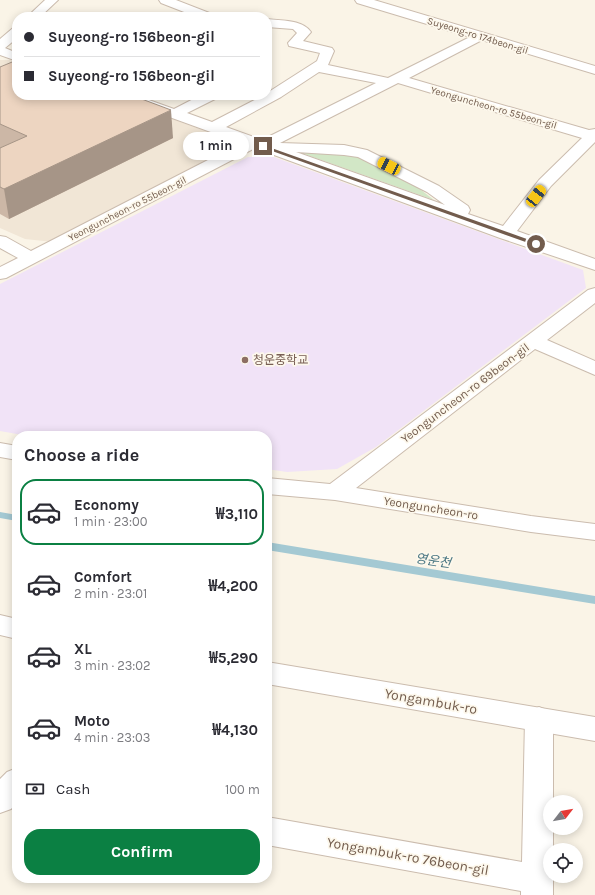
<!DOCTYPE html>
<html lang="en">
<head>
<meta charset="utf-8">
<style>
  body { margin:0; font-family:Karla,"Noto Sans KR",sans-serif; background:#f7f7f7; color:#2b2b33; height:100vh; display:flex; flex-direction:column; font-size:15px; white-space:nowrap }
  * { box-sizing:border-box; margin:0 }
  p { font-size:13px; color:#7c7c81 }
  .icon { flex:none; width:22px; height:22px; fill:none; stroke:currentColor; stroke-width:2; stroke-linecap:round; stroke-linejoin:round }
  .map { position:relative; flex:1; overflow:hidden }
  .side { position:absolute; left:12px; top:431px; width:260px; height:452px; display:flex; flex-direction:column; background:#fff; border-radius:16px; box-shadow:0 2px 10px #0003 }
  .side>* { flex:none }
  .guide { position:absolute; left:12px; top:12px; width:260px; height:88px; border-radius:16px; box-shadow:0 2px 10px #0003; display:grid; align-content:center; height:88px; padding:0 12px; background:#fff }
  .needle { width:26px; rotate:59deg }
  .fabs { position:absolute; left:543px; top:795px; display:grid; gap:8px }
  .fabs a { display:grid; place-items:center; width:40px; height:40px; border-radius:50%; background:#fff; box-shadow:0 2px 10px #0003; font-size:20px }
  .end { position:absolute; width:18px; height:18px; margin:-9px; border:5px solid #725c4d; background:#fff; box-shadow:0 0 0 2px #fff }
  .from { border-radius:50% }
  .bubble { position:absolute; height:28px; border-radius:14px; background:#fff; box-shadow:0 2px 10px #0003; font-size:13px; font-weight:700; line-height:28px; text-align:center }
  .car { position:absolute; width:12px; height:24px; margin:-12px -6px; border-radius:5px; box-shadow:0 0 3px 1px #0007; background:linear-gradient(#f5c518 24%,#345 0 40%,#f5c518 0 76%,#345 0 86%,#f5c518 0) }
  .guide b { display:flex; align-items:center; gap:14px; height:38px; font-size:15px }
  .guide b+b { border-top:1px solid #e1e1e2 }
  .guide i { width:10px; height:10px; background:#2b2b33 }
  ul { padding:0; list-style:none }
  li { display:flex; align-items:center; gap:12px; height:66px; margin:0 8px 6px; padding:0 4px; border:2px solid transparent; border-radius:16px }
  li div { flex:1 }
  li b { display:block; font-size:15px }
  li em { font-style:normal; font-weight:700 }
  li.active { border-color:#0b8043 }
  li>.icon { width:36px; height:36px; stroke-width:1.5 }
  h2 { padding:0 12px; font-size:18px; line-height:48px }
  .pay { display:flex; align-items:center; gap:10px; height:44px; padding:0 12px; font-size:15px }
  .pay p { margin-inline-start:auto }
  .button { display:flex; gap:8px; margin-top:auto; padding:8px 12px }
  .button a { flex:1; height:46px; border-radius:16px; background:#0b8043; color:#fff; font-size:16px; font-weight:700; line-height:46px; text-align:center }
  .map>svg:first-child { display:block }
</style>
</head>
<body>
<div class="map">
<svg width="595" height="895" viewBox="0 0 595 895">
  <rect width="100%" height="100%" fill="#faf4e7"/>
  <path fill="#f1e6d6" d="M0,60H10L17,62V95H107L224,138L228,148L53,242L25,239L0,228Z"/>
  <path fill="#f1e3f7" d="M271,156L583,270L586,288L376,447L337,469L287,472L267,469V436H28L0,431V284L248,157Z"/>
  <path fill="#d2e7c6" d="M318,150L359,157L412,183L434,200L296,151Z"/>
  <g fill="none" stroke-linecap="round" stroke-linejoin="round">
    <path fill="#a4c9d3" fill-rule="evenodd" d="M0,512L17,515V521L0,518Z
      M267,542L595,596V604L267,550Z"/>
    <defs>
      <path id="minor" d="M45,0H58L40,17H27Z
        M159,0H176L212,14L214,17H197L161,3Z
        M355,0H374L595,66V74L482,40L409,78L589,130L595,129V142L551,186L517,231L595,259V270L500,238L255,148L6,278L0,279V267L18,258L0,248V236L6,237L31,251L241,143L117,98L115,95H135L174,109L201,95H219L217,98L187,113L212,122L264,95H267V93L317,61L320,53L289,46L288,43L297,33L293,29L267,27V19C281,21 302,19 311,32L303,41L332,48L334,51L328,65L388,78L470,37L357,3ZM319,72L376,83L262,140L226,127L281,97ZM398,83L582,138L539,180L503,226L468,214L470,210L468,206L439,186L367,150L344,145L280,143ZM296,152L344,155L358,157L427,192L445,205Z
        M17,27V38L5,48L17,53V61L0,55V39L13,28Z
        M595,288V303L547,340L595,361V375L535,349L356,488L531,516L595,524V540L531,532L335,500L267,494V478L330,484L588,290Z
        M0,443L17,446V460L0,457Z
        M539,707L549,711L553,719V802H550V828H553V850H550V876H553V895H521V891L267,845V817L522,862L525,719L529,711Z
        M17,768V802L11,809L0,813V779L7,772Z"/>
      <path id="tertiary" d="M0,615L17,619V639L0,635Z
        M267,662L595,717V741L267,684Z"/>
    </defs>
    <use href="#minor" stroke="#cbbcae" stroke-width="2"/>
    <use href="#tertiary" stroke="#cbbcae" stroke-width="2"/>
    <use href="#minor" fill="#fff" fill-rule="evenodd"/>
    <use href="#tertiary" fill="#fff" fill-rule="evenodd"/>
  </g>
  <path fill="#ccb7a6" d="M0,67L173,138L9,219L0,214Z"/>
  <path fill="#a69587" d="M171,110L173,138L9,219L4,189Z"/>
  <path fill="#edd5c1" stroke="#a69587" d="M17,60V95H131L171,110L4,189L0,187V148L27,136L0,124V67Z"/>
  <path fill="#725c4d" d="M263,145L538,243V244L534,245L261,147Z"/>
  <circle fill="#8d6e63" stroke="#fdf8ec" stroke-width="1.5" cx="245" cy="360" r="4"/>
  <g text-anchor="middle" stroke-width="3.5" stroke-linejoin="round" paint-order="stroke">
    <g font-size="10" fill="#725c4d" stroke="#fdf8ec">
      <text transform="translate(478 35) rotate(17)" y="4">Suyeong-ro 174beon-gil</text>
      <text transform="translate(494 107) rotate(16)" y="4">Yeonguncheon-ro 55beon-gil</text>
      <text transform="translate(127 208) rotate(-27)" y="4">Yeonguncheon-ro 55beon-gil</text>
    </g>
    <g font-size="12" fill="#785e54" stroke="#fdf8ec" text-anchor="start">
      <text x="253" y="364">청운중학교</text>
    </g>
    <g font-size="12" fill="#725c4d" stroke="#fdf8ec">
      <text transform="translate(465 393) rotate(-37)" y="4">Yeonguncheon-ro 69beon-gil</text>
      <text transform="translate(431 508) rotate(9)" y="4">Yeonguncheon-ro</text>
    </g>
    <g font-size="13" font-style="italic" fill="#497683" stroke="#fdf8ec">
      <text transform="translate(433 560) rotate(9)" y="5">영운천</text>
    </g>
    <g font-size="14" fill="#725c4d" stroke="#fdf8ec">
      <text transform="translate(431 701) rotate(10)" y="5">Yongambuk-ro</text>
      <text transform="translate(408 856) rotate(10)" y="5">Yongambuk-ro 76beon-gil</text>
    </g>
  </g>
</svg>
<div class="fabs">
<a><svg class="needle" viewBox="-14 -14 28 28"><path d="M0-13l5 13h-10z" fill="#e53935"/><path d="M0 13l5-13h-10z" fill="#7c7c81"/></svg></a>
<a><svg class="icon" aria-label="locate" viewBox="0 0 24 24"><circle cx="12" cy="12" r="6"/><path d="M12 2v4M12 18v4M2 12h4M18 12h4"/></svg></a>
</div>
<i class="end from" style="left:536px;top:244px"></i>
<i class="end" style="left:263px;top:146px"></i>
<div class="bubble" style="left:183px;top:132px;width:66px">1 min</div>
<i class="car" style="left:389px;top:166px;rotate:296deg"></i>
<i class="car" style="left:536px;top:196px;rotate:38deg"></i>
<div class="guide">
<b><i class="from"></i>Suyeong-ro 156beon-gil</b>
<b><i></i>Suyeong-ro 156beon-gil</b>
</div>
<section class="side">
<h2>Choose a ride</h2>
<ul>
<li class="active"><svg class="icon" aria-label="car" viewBox="0 0 24 24"><path d="M5 17H2v-5l4-1 3-4h7l3 4 3 1v5h-3M9 17h6M6 11h13"/><circle cx="7" cy="17" r="2"/><circle cx="17" cy="17" r="2"/></svg><div><b>Economy</b><p>1 min · 23:00</p></div><em>₩3,110</em></li>
<li><svg class="icon" aria-label="car" viewBox="0 0 24 24"><path d="M5 17H2v-5l4-1 3-4h7l3 4 3 1v5h-3M9 17h6M6 11h13"/><circle cx="7" cy="17" r="2"/><circle cx="17" cy="17" r="2"/></svg><div><b>Comfort</b><p>2 min · 23:01</p></div><em>₩4,200</em></li>
<li><svg class="icon" aria-label="car" viewBox="0 0 24 24"><path d="M5 17H2v-5l4-1 3-4h7l3 4 3 1v5h-3M9 17h6M6 11h13"/><circle cx="7" cy="17" r="2"/><circle cx="17" cy="17" r="2"/></svg><div><b>XL</b><p>3 min · 23:02</p></div><em>₩5,290</em></li>
<li><svg class="icon" aria-label="car" viewBox="0 0 24 24"><path d="M5 17H2v-5l4-1 3-4h7l3 4 3 1v5h-3M9 17h6M6 11h13"/><circle cx="7" cy="17" r="2"/><circle cx="17" cy="17" r="2"/></svg><div><b>Moto</b><p>4 min · 23:03</p></div><em>₩4,130</em></li>
</ul>
<div class="pay"><svg class="icon" aria-label="cash" viewBox="0 0 24 24"><path d="M3 7h18v10H3z"/><circle cx="12" cy="12" r="2"/></svg>Cash<p>100 m</p></div>
<div class="button"><a>Confirm</a></div>
</section>
</div>
</body>
</html>
